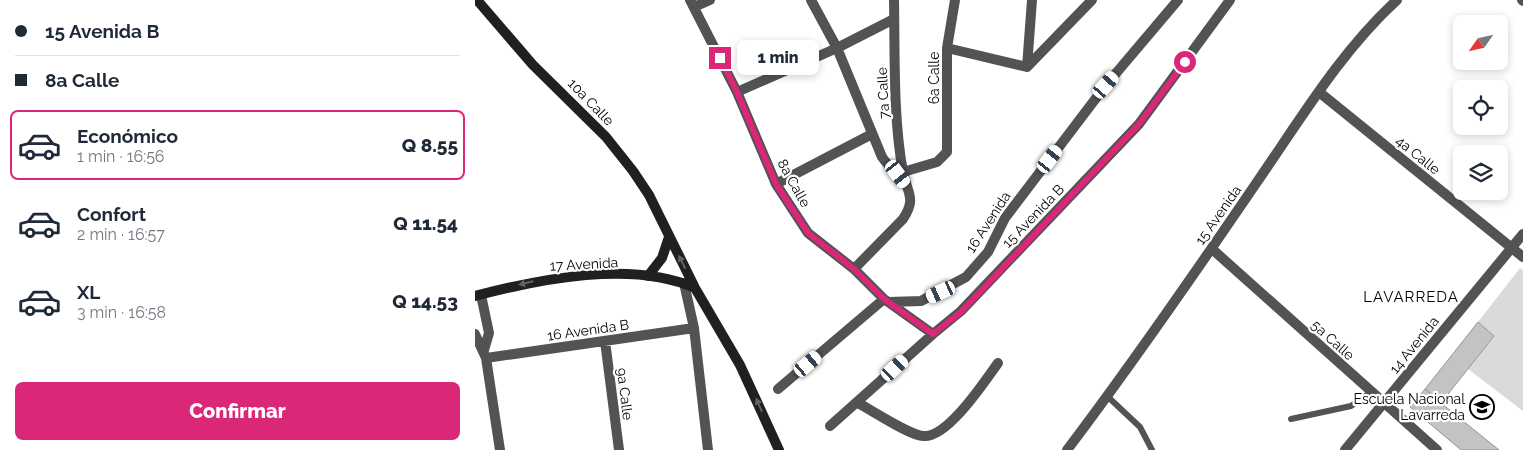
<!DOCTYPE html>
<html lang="es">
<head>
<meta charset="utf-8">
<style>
  body { margin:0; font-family:Raleway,sans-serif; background:#f6f6f7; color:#1f2937; height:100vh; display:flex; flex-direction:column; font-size:19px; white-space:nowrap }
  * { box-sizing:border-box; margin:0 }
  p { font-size:16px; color:#747a83 }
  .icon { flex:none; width:28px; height:28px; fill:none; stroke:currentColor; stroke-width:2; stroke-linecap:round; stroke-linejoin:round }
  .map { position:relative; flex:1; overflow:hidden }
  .sheet { display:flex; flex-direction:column; background:#fff; width:475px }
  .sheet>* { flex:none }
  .hud { display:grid; align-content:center; height:110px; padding:0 15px; background:#fff }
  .needle { width:32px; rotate:236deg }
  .fabs { position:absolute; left:978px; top:15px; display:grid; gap:10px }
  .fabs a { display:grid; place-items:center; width:55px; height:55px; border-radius:8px; background:#fff; box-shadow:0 2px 8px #0003; font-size:25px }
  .end { position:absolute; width:22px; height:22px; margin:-11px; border:6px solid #db2777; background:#fff; box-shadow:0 0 0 2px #fff }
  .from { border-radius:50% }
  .bubble { position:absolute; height:35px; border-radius:8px; background:#fff; box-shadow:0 2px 8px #0003; font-size:16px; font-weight:800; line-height:35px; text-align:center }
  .car { position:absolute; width:15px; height:30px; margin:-15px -8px; border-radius:6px; box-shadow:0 0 4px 1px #0007; background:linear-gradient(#fff 24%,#345 0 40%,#fff 0 76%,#345 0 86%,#fff 0) }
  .hud b { display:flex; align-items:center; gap:18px; height:48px; font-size:19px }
  .hud b+b { border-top:1px solid #e0e1e3 }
  .hud i { width:12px; height:12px; background:#1f2937 }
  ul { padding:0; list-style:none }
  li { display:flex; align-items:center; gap:15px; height:70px; margin:0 10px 8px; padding:0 5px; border:2px solid transparent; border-radius:8px }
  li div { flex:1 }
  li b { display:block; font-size:19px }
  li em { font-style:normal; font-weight:800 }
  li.active { border-color:#db2777 }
  li>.icon { width:45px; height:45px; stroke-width:1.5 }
  .button { display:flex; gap:10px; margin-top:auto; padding:10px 15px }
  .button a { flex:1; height:58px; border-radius:8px; background:#db2777; color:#fff; font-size:20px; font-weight:800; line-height:58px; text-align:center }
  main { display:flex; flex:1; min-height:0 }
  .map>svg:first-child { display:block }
</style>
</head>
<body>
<main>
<section class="sheet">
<div class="hud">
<b><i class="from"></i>15 Avenida B</b>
<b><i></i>8a Calle</b>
</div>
<ul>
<li class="active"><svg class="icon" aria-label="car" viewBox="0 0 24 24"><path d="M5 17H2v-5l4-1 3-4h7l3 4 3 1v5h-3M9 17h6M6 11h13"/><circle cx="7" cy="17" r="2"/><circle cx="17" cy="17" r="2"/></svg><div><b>Económico</b><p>1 min · 16:56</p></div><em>Q 8.55</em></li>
<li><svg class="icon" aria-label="car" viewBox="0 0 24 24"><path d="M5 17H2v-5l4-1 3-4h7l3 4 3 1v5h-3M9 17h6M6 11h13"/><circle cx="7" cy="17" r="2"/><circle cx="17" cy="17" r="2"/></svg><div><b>Confort</b><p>2 min · 16:57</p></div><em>Q 11.54</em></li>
<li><svg class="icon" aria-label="car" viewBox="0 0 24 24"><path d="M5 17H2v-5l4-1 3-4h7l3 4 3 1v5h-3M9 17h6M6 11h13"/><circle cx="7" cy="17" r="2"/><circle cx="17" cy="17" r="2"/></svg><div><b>XL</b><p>3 min · 16:58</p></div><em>Q 14.53</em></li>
</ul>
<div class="button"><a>Confirmar</a></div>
</section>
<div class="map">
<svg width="1048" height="450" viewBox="0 0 1048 450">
  <rect width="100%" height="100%" fill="#fff"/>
  <path fill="#dadada" d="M1045,268L1048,270V411L993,369L1019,336L1003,322Z"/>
  <path fill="#c3c3c3" stroke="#979797" d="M1003,322L1019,336L966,403L950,389Z
    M950,389L966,403L1024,450H986L935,407Z"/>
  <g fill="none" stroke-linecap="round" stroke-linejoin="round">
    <path stroke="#535353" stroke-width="6" d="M632,396L665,427L677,450
      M816,419L876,406L896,392"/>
    <path stroke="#535353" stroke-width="10" d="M215,0L262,92L301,184L333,233L379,269L409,299L458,334
      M336,0L362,48L407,157C414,167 422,173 429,182
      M1047,0L1048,1
      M219,7L235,0
      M472,48L552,67
      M552,67L617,0
      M552,67L557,0
      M262,92L362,48L419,19
      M844,92L1048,257
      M428,172L462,162L472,152V48L480,0
      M301,184L397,134
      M737,249L962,450
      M379,269L428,219C442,198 432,193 428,172C418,118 420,56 419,0
      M209,283L219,328L233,450
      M6,295L14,333L9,350
      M414,302L446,301L491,277L513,252L530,218L631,85L703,0
      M0,334L11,358L25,450
      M130,341L144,450
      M11,358L219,328
      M303,389L409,299
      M383,403C398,411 434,435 448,436C472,439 510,381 523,363
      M355,426L458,334L486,311L664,124L755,0
      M870,450L1048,234"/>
    <path stroke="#535353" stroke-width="10" d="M592,450C658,363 720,273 782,182C825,120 866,51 922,0"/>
    <path stroke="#202020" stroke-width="10" d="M2,0L58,65L131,137L158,171L174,195L220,288L265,365L304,450
      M173,276L187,258L194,237
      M0,296C65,279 157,260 220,288"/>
  </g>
  <defs><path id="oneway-solid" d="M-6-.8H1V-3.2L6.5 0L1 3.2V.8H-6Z" transform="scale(1.25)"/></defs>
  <g fill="#636363">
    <use href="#oneway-solid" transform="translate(207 262) rotate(-117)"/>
    <use href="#oneway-solid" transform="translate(51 283) rotate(166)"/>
    <use href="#oneway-solid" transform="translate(284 405) rotate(-114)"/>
  </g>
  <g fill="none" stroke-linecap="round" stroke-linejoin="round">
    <path stroke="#db2777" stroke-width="6" d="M245,58L262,92L301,184L333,233L379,269L409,299L458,334L486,312L664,124L710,62"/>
  </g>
  <defs>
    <symbol id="school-ring" viewBox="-11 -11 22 22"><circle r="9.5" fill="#fff" stroke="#000" stroke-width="1.5"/><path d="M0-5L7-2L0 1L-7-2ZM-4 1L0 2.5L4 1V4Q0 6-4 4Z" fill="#000"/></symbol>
  </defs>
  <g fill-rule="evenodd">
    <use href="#school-ring" x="993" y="393" width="28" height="28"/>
  </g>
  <g text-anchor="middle" stroke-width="4.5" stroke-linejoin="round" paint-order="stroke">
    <g font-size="14" fill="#000" stroke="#fff">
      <text transform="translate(459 78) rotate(-90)" y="5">6a Calle</text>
      <text transform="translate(408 93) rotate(-93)" y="5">7a Calle</text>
      <text transform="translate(116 102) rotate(46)" y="5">10a Calle</text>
      <text transform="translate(943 155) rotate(39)" y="5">4a Calle</text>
      <text transform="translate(319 183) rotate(61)" y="5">8a Calle</text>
      <text transform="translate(743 215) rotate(-55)" y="5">15 Avenida</text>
      <text transform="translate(558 216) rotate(-46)" y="5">15 Avenida B</text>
      <text transform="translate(513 222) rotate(-57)" y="5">16 Avenida</text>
      <text transform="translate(109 264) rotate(-3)" y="5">17 Avenida</text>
      <text transform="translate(113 330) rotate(-8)" y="5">16 Avenida B</text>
      <text transform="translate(858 340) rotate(42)" y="5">5a Calle</text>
      <text transform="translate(939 345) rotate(-51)" y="5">14 Avenida</text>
      <text transform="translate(150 394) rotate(83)" y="5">9a Calle</text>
    </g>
    <g font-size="14" fill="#000" stroke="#fff" text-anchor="end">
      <text x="990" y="404">Escuela Nacional<tspan x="990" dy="16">Lavarreda</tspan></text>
    </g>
    <g font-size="15" letter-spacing="1" fill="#000" stroke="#fff">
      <text x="936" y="302">LAVARREDA</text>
    </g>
  </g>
</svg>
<div class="fabs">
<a><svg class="needle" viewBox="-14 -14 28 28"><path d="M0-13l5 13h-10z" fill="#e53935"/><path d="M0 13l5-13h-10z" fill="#747a83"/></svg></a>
<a><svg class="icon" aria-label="locate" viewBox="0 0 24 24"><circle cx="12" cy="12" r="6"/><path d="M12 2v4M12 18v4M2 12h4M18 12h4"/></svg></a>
<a><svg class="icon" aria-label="layers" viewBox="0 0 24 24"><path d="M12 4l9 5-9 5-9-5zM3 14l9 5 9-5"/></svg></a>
</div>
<i class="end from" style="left:710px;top:62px"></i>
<i class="end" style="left:245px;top:58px"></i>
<div class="bubble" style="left:262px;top:40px;width:82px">1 min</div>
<i class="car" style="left:631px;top:85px;rotate:41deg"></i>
<i class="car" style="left:575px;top:159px;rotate:37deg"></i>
<i class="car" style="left:423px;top:174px;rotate:143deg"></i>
<i class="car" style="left:466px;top:292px;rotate:245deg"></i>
<i class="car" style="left:333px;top:364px;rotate:50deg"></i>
<i class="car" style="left:420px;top:368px;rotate:47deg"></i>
</div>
</main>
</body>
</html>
